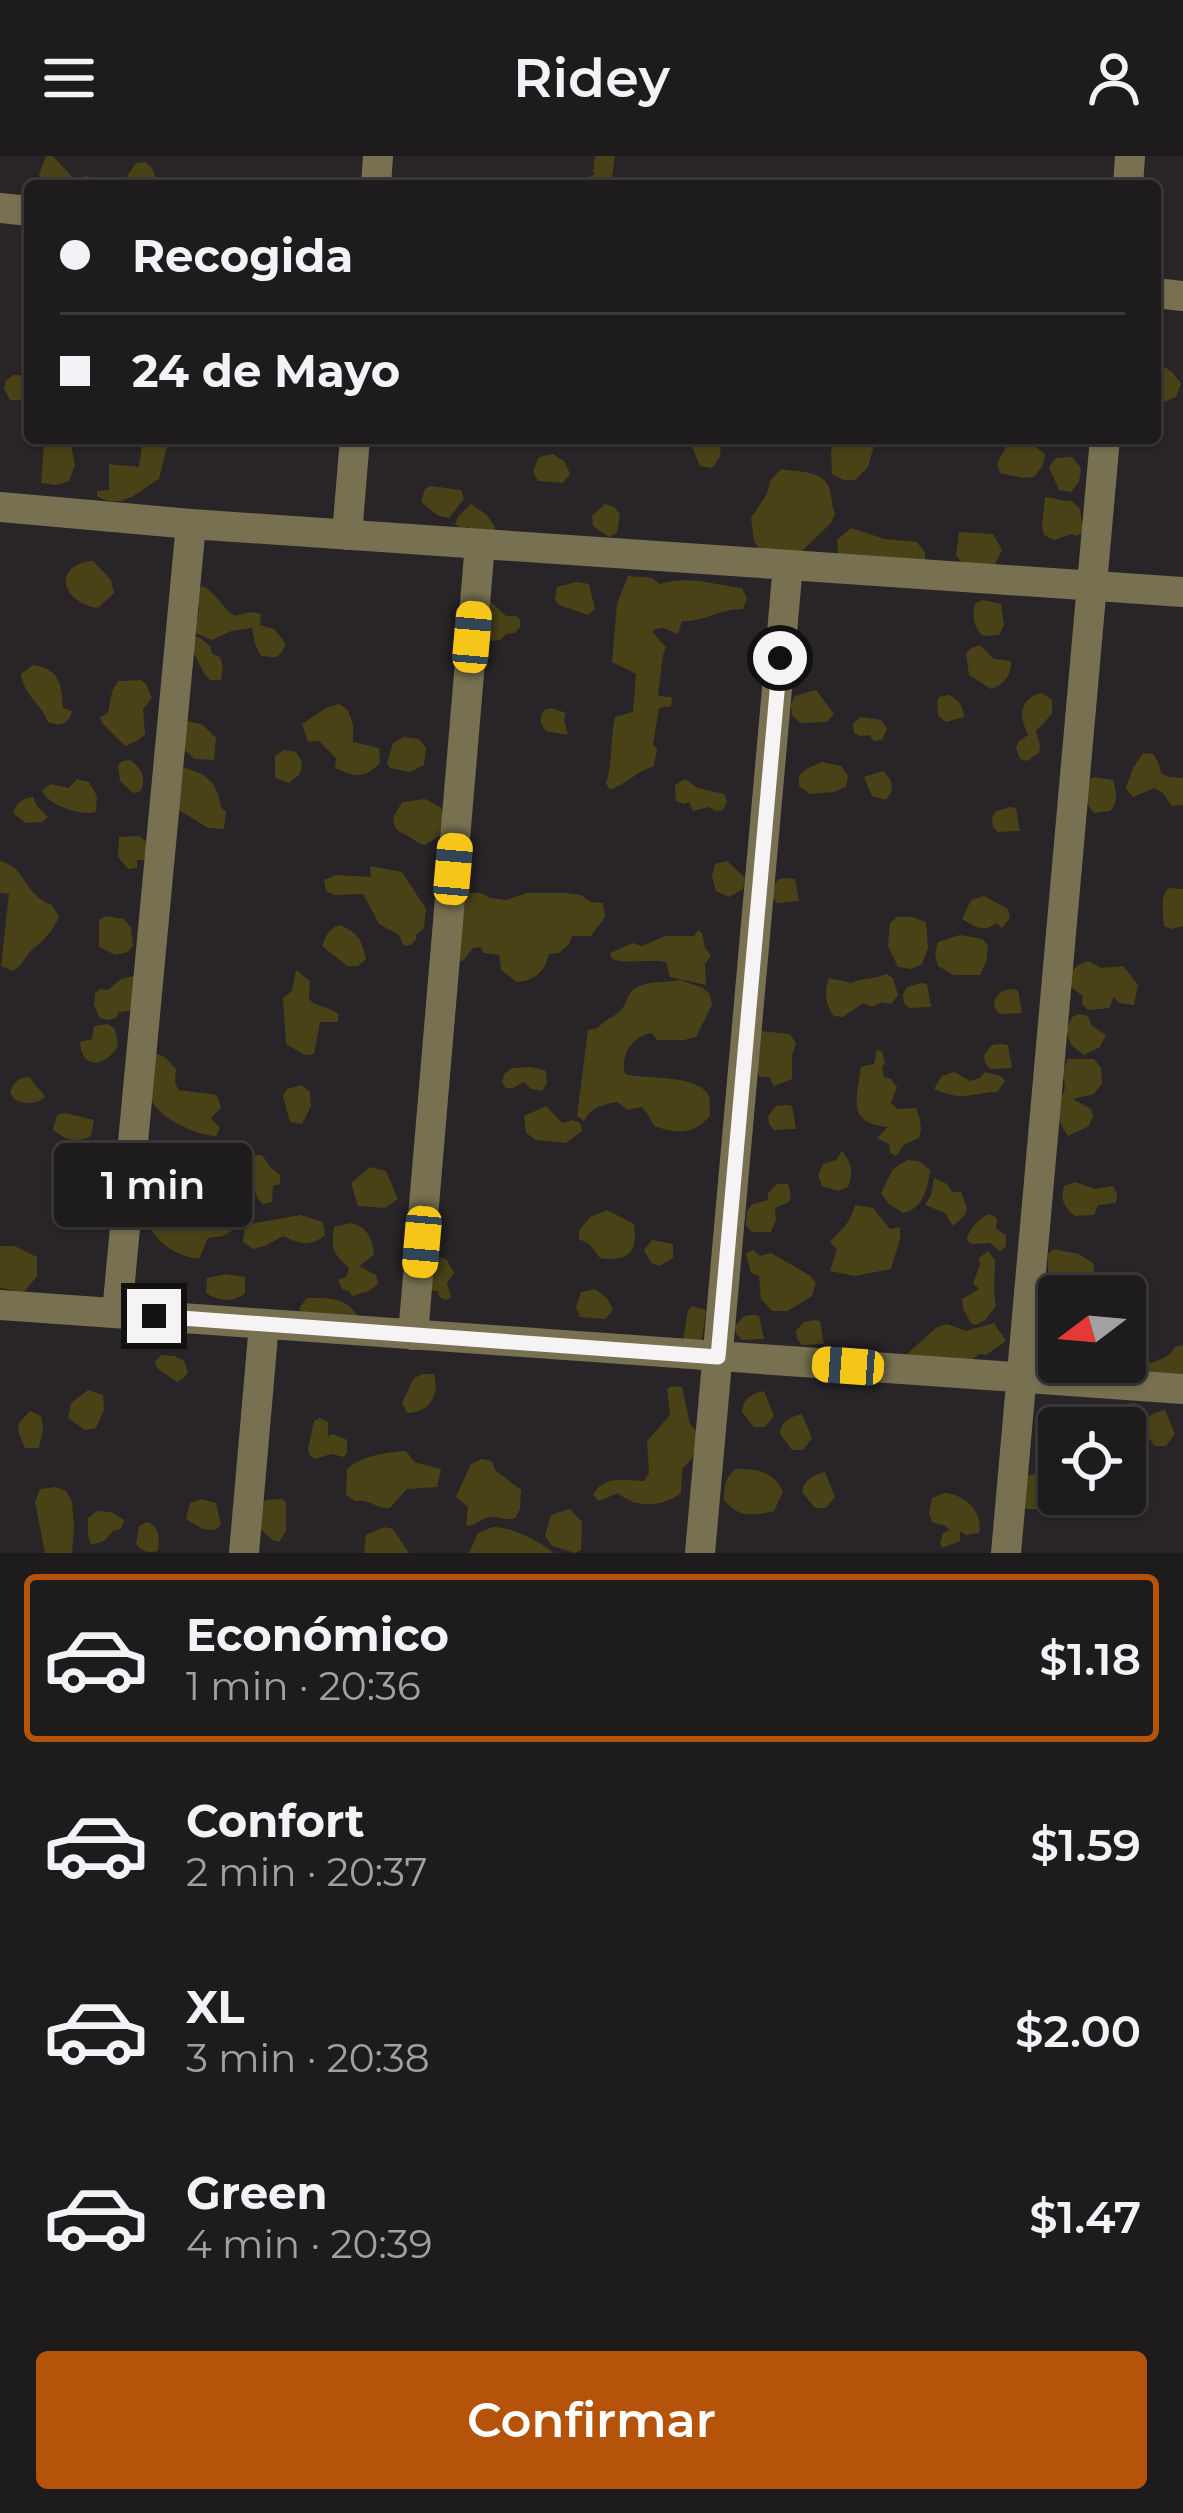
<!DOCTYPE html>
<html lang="es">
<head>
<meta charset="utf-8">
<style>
  body { margin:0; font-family:Montserrat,sans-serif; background:#262426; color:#f1f3f6; height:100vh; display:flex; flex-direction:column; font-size:45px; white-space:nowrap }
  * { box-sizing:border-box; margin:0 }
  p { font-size:39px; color:#a1a1a4 }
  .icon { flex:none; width:66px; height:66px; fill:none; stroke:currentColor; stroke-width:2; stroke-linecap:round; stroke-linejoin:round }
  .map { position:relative; height:1397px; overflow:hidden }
  .side { display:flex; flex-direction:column; background:#1e1b1d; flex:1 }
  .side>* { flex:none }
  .hud { position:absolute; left:24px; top:24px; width:1137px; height:264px; border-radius:12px; box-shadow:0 3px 9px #0004,0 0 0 3px #3c393b; display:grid; align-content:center; height:264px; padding:0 36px; background:#1e1b1d }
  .needle { width:78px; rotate:254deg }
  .tools { position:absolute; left:1038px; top:1119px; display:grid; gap:24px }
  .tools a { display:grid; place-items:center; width:108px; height:108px; border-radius:12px; background:#1e1b1d; box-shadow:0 3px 9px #0004,0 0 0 3px #3c393b; font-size:60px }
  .end { position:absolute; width:54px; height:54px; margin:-27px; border:15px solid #f6f3f5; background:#111; box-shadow:0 0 0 6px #111 }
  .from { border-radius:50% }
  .bubble { position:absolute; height:84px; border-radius:12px; background:#1e1b1d; box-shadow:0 3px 9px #0004,0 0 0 3px #3c393b; font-size:39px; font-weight:600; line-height:84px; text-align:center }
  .car { position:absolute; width:36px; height:72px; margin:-36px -18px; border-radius:15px; box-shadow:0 0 9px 3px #0007; background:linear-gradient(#f5c518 24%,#345 0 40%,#f5c518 0 76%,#345 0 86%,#f5c518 0) }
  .hud b { display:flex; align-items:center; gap:42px; height:114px; font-size:45px }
  .hud b+b { border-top:3px solid #3c393b }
  .hud i { width:30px; height:30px; background:#f1f3f6 }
  ul { padding:21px 0 0; list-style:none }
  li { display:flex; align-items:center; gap:36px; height:168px; margin:0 24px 18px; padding:0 12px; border:6px solid transparent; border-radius:12px }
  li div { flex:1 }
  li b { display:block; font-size:45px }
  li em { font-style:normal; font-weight:600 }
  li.on { border-color:#b45309 }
  li>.icon { width:108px; height:108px; stroke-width:1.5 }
  .button { display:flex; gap:24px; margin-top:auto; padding:24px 36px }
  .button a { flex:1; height:138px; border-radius:12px; background:#b45309; color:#fff; font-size:48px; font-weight:600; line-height:138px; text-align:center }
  header { display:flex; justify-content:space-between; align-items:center; height:156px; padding:0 36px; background:#1e1b1d; font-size:54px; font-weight:600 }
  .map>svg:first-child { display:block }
</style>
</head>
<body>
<header><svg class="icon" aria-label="menu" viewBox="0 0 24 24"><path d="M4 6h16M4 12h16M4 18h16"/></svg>Ridey<svg class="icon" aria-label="person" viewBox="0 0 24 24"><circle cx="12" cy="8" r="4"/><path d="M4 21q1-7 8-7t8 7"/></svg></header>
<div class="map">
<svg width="1183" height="1397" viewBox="0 0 1183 1397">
  <rect width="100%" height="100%" fill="#282427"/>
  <path fill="#4a4217" d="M46,0H53L76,25L86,20L109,27L125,23L136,7L145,6L152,12L155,20L147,30H45L39,19Z
    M595,0H615L612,21H607L612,30H589L590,24L587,22L595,18L593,16Z
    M1162,209L1173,217L1181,228L1176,241L1159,248L1155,246V212Z
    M14,219L30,220V244H10L4,232L6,224Z
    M55,282L70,283L75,309L69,325L56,329L41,327L44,288Z
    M143,282H169L159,323C137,336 122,355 97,340V335L109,334V308L139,311Z
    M693,282H717L721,287L720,301L712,312L700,310L690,286Z
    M837,282H870L875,286L868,311L855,324H844L832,318L831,295Z
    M1017,287L1036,291L1045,298L1043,309L1034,321L1023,322L1000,317L997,307L1008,288Z
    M553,298L565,306L570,318L563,327L538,325L533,315L539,301Z
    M1072,301L1081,312L1079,326L1071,336L1059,334L1049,311L1056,302Z
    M781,313C795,316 821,314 828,329C832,337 831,349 835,358L831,367L796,401L759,393L754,385L751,362L767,338L770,325Z
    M431,330L461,334L464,343L449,362L437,359L421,346L425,333Z
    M1045,341C1055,341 1061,346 1072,345L1080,353L1083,376L1077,380L1072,378L1054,384L1044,379L1042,371Z
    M471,348L487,359L495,371L493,381H473L469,371L462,372L455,368L458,361Z
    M605,348L614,351L620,358L617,377L609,381L593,370L592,360Z
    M851,372L885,383L917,386L925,397V407L844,402L838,397L837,384Z
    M959,376L993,378L1002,394L994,410L965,412L956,399Z
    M93,405L111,424L114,437L98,452C58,445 54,408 93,405Z
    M628,420L652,422L660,428C689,419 713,429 742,432L747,442L743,453C718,453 705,466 682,465L678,478L663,472L655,473L653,477L666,491L663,499L658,540L672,541L671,550L659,552L653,588L657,593L654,610C637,615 626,628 610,634L606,627C613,607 610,583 615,561L633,556L636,518L612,506L617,448Z
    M577,426L589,428L595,453L588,459L559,449L555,444L557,431Z
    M203,430C217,438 222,451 234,460L251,456L261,458L260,469L274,473L286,488C277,505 278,501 261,500L255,488L252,472L231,475L212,484L195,477L199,453L196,434Z
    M489,444L506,460H516L520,464V471L515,477L506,478L501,484L490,485L479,482Z
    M982,444L1001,448L1004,469L999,479L983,480C973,470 972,461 975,448Z
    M199,481L210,490L212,498L220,501L223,511L221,524H210C199,514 199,501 189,492L191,482Z
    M980,489L994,503L1011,505C1012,519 1004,529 991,533L969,519L966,497L971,492Z
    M33,509C59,512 62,529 63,552L72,555C69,569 60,571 48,566C41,548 23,538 21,518Z
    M141,524L146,528L152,542L143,553L145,578L137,585L125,590L102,567L100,561L108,557L112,536L118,525Z
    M816,534L834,558L827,566L800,567L792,559L791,548L795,540Z
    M1042,537L1052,544V558L1036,575L1040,589L1039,597L1027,605L1020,603L1016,592L1019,585L1028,579C1019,561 1018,543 1042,537Z
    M948,539C957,541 964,551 964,561L946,566L938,560L937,546L939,541Z
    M339,548L348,554L353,569V586L379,592L380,607C364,623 356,621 335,612L336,602L319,585L308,586L302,568L328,551Z
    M551,552L566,557L564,564L568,579L546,575C540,568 539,562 544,554Z
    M861,561L881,564L887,573L882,584L874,585L869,579L860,580L854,577L853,567Z
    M187,565L203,569L216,582L214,604L195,603L184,594Z
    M404,581L419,583L426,592L424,609L410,616L390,612L387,607L393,587Z
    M284,594L296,596L302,606L300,618L289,627L275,622V600Z
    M1143,597L1153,598L1159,608L1161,617L1168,621L1183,622V649L1172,650L1163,637L1154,632L1133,641L1126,632L1133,612Z
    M130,604C142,613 146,620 141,635L133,637L120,625L118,610L122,605Z
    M822,606L841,610L848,620L846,631L834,636L810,638L799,630V620L806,613Z
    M183,611C208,619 217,625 221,652L226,655L224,673L208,672L179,654Z
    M884,615L891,625L892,635L886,644L872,640L864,621Z
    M1094,621L1113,624C1116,635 1119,646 1110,655L1094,657C1085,646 1084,638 1087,624Z
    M77,623L89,626L97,640L96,656C81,660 49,650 42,635L50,628L69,632Z
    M685,623L698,632L724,638L727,646L723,654L716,655L708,651L693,655L689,646L683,648L676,645L675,629Z
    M33,641L37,650L48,661L42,666L26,667L13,657C17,646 21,643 33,641Z
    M425,643L440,651L447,660L441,679L425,689C416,687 415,684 408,680C397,674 395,675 393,662L402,646Z
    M1010,651L1016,652L1020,675L998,676L993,671L992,662L996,655Z
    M139,680L147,686L146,704H137V712L128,713L118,701L119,681Z
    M0,705C27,711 22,738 52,749L59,761C52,776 46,782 33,793C24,801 24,808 13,815L1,810L9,738L0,737Z
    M727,705L745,722L743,733L729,741L716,735L712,721L715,708Z
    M370,710L402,716L426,753L424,772L416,779V783L411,789L404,790L399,779L379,768L363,738L334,739L326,735L324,724L336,719L371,721Z
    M788,722L795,723L799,745L777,747L772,741L771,732L779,723Z
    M1168,732L1183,733V770L1171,773L1164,770C1163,758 1160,741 1168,732Z
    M462,736L481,737L491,742L506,744L527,737H567L581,739L590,746L603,747L605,761L591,780H572L569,788L559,797L549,798C545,816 535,824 517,826L501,814L499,799L484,797L480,791L473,792L463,805L451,804Z
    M984,740L1008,753L1010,762L1002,772L996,767C983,778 975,770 962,763L971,744Z
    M106,760L124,763L131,772L133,790L127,796L115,799L99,791V764Z
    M897,761H912L926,766L928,792L922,808L911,813L898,811L888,790L890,767Z
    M340,769C358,777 362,784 366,803L358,810H347L322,790C326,780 329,771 340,769Z
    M698,774L702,777L705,792L711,799L705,808L706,829L670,821L666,806C648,802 631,809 612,803L610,797L633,787L642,790L665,780H694Z
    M960,779L983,783L988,790L986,806L980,819H954L938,810L935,799L938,786Z
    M1088,805L1101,812L1123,810L1138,829L1134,849L1119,847L1114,841L1109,852L1088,854L1082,848L1083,840L1073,833L1066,821L1078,809Z
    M296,814L310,825L309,843C317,852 329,850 338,858V866H320L314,898L305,899L286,888L283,842L292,835Z
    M886,818L893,822L898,839L891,848L882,846L872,851L863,847L843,861L834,860C825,848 824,836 829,822L851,827C863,821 874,824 886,818Z
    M134,820L137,854L119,856L116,862L107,864L100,862L94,849L95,837L100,833L108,834L121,823Z
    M680,824L703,832L710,838L712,849L696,881L684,884H657L652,877C632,880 620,899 625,918C644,924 698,917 709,940C710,942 710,957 710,960C693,979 677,978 654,970L647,957L641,951L628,954L617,946C602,949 591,951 584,965L577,960L588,874L598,872C606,862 613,862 621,854C626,849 627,841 631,836C640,824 667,827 680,824Z
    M921,827L927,828L931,851L909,852L904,847L903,838L907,831Z
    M1012,833L1018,834L1022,857L1000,858L995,853L994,844L1002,835Z
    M1080,858L1088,860L1092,870L1106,879L1100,891L1084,899L1071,889L1066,874L1072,861Z
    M108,868L115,873L118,890C105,911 82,915 80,886L92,883L94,870Z
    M759,875L790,878L796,887L792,899V923L774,930L769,921H760L752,908Z
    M1002,888L1008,889L1012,912L990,913L985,907L984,899L992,889Z
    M877,893L882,896L885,906L882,912L884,921L891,923L897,931L891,947L897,953L916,952C920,962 923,971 919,982L904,989L896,1000L890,997L889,988L877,982L888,971C846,967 857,944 861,911L874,908Z
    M155,897L165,901L176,913L175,925L178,934L217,939L221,952L211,962L220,972L216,980C197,980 153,960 150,939C148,926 154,909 155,897Z
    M1068,903H1094L1101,912L1102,927L1094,938L1073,943L1091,953L1093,960L1089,970L1068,980C1060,968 1055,958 1057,944C1067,936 1066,929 1062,918Z
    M531,911L546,915L547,927L542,935L531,933L524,926L513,932H506L502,927L504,918L512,912Z
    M954,916L970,925L980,922L985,916L1001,920L1005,925L997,936C969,937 963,946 934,933L942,920Z
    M30,921C34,930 41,933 45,941C36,949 26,948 15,944L10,937C14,925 18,922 30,921Z
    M301,929L310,936L311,950L302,968L290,966L283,940L287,933Z
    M786,949L792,950L796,973L774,974L769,968L768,960L776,950Z
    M546,950L562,967L573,964L580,967L582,975L566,987L536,984L526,977L524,960Z
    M65,957L94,964L91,980C78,988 64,983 53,974L57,959Z
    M842,995C852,1008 854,1015 848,1031L838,1035L822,1030L818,1019L823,1008L836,1004Z
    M255,999H262L271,1012L280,1019V1028L273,1030L272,1046L263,1048C253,1041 250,1018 250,1005Z
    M907,1004L919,1005L930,1014C928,1032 923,1053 903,1057L889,1048L881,1037L893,1013Z
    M149,1011L164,1012L169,1022H194L205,1026L209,1054L231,1059L233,1074L223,1080L208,1082L199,1103C153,1097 129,1053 149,1011Z
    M370,1011L386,1015L398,1043L385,1052L358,1050L351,1027Z
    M934,1022L947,1028L952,1036H961L967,1052L965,1059L953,1070L945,1057L925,1049L931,1039Z
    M1075,1026L1095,1033L1113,1030L1117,1038L1116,1047L1098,1049L1094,1059L1075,1060C1064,1051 1060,1044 1064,1030Z
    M777,1028H788L791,1039L789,1046L775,1052L776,1064L771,1076H752L746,1070L747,1054L753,1048L768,1044V1037Z
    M855,1049L873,1052L890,1073L900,1071V1083L891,1113L855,1120L830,1115L837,1093L830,1086C843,1071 849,1070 855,1049Z
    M607,1054L634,1068C638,1097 628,1106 600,1102L589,1088L579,1083V1075L590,1061Z
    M990,1058L997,1063L996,1073L1006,1079V1090L1000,1095L990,1087L971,1088L967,1084C968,1074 980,1061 990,1058Z
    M300,1059L323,1066L325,1079C311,1091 299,1088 283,1080L265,1090L253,1093L243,1086L245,1069Z
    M351,1067C367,1071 373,1082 374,1099L359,1110L376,1119L378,1128L369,1135L352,1140L349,1135L342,1133L338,1124L346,1121L349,1112C332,1096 331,1094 334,1071Z
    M652,1084L673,1088V1102L659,1110L651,1107L644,1094Z
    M0,1090H15L37,1101V1120L24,1136L0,1132Z
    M1053,1093L1079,1098L1093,1107L1095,1120L1089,1131C1077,1135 1068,1130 1056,1135L1048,1131V1098Z
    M753,1094L760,1100L771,1097L809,1119L816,1126L812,1140L788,1155H772L761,1143L759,1120L751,1117L746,1097Z
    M988,1095L995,1104L994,1136L996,1150L985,1164L976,1169L971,1167L963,1153L962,1143L979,1133L973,1127L980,1109L979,1102Z
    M435,1100L446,1103L454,1117L447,1127L451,1141L446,1144L439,1141L438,1135L429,1134L422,1108Z
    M226,1118L245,1121V1137C234,1147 218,1145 206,1137L207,1122Z
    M595,1133L607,1142L613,1154L605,1163L580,1161L576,1151L581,1136Z
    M307,1142C334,1142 348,1141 361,1166H299L300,1151Z
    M692,1150L706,1154L701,1192L683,1185L688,1154Z
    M753,1159L759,1160L764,1183L742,1184L736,1178L735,1170L744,1160Z
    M814,1164L820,1165L824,1188L802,1189L797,1183L796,1175L804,1166Z
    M994,1167L1006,1185L986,1199L979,1198C960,1215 938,1212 914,1210L907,1198L937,1171L947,1168L966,1175Z
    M1183,1189V1235L1140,1219L1138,1211C1151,1206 1168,1204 1175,1191Z
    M161,1199L175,1200L184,1205L188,1216L184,1222L177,1226L157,1212L155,1206Z
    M423,1218H434C440,1239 430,1257 407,1257L402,1247L414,1222Z
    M672,1230L682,1231L690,1268L698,1277L693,1301L682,1313L681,1337C663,1351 636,1353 618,1337L599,1345L593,1339C603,1319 624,1324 644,1325L649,1317L647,1285L670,1259L667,1233Z
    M88,1234L103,1239L104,1254L96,1272L85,1274L68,1262L71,1247Z
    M764,1235L774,1260L765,1271H754L742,1256C743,1242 752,1238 764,1235Z
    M1135,1247L1146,1254L1135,1279H1125V1272L1113,1271C1113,1254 1118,1248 1135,1247Z
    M1165,1254L1175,1278L1166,1290H1155L1143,1274C1143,1261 1153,1257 1165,1254Z
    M30,1255L41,1260L43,1272L39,1292H25L18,1275L19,1267Z
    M802,1258L812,1282L803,1294H792L780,1278C781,1265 790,1261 802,1258Z
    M320,1262L328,1266V1280L333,1278L347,1284V1297L344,1301L331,1298L315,1303L310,1300L308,1293L314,1265Z
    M406,1295L414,1306L441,1313L437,1331L407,1333L390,1352C376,1353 370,1343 355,1345L346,1339L347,1313C362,1300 386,1296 406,1295Z
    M482,1303L492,1305L495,1314L521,1334L520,1353L515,1362C505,1365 503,1361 493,1361C482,1360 477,1370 466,1370L468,1351L456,1341L471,1308Z
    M736,1313C757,1313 774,1315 783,1336L774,1355C754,1360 738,1362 724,1344C724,1330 725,1321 736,1313Z
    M825,1316L835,1341L826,1352H815L802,1336C804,1323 813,1319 825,1316Z
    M1037,1317L1048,1342L1038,1353H1027L1020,1346L1024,1321Z
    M56,1331L66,1335L72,1346L74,1369L72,1397H45L35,1346L40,1333Z
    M944,1337C964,1338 984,1356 979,1377L966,1379L960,1375V1385L942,1392L940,1387L943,1377L950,1374L945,1370L932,1366L929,1357L932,1342Z
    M201,1343L216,1347L221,1369L215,1374L203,1373L186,1363L190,1347Z
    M282,1343L286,1347V1375L279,1386L272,1384L256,1368L261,1348L267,1344Z
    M570,1353L582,1366L581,1394L575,1397L552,1390L545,1380L551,1359Z
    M97,1355L111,1356L124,1364L121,1373L113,1375L104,1385L91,1389L88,1379V1362Z
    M147,1366C159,1369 160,1384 158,1395C149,1397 142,1396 136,1388L139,1370Z
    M384,1371L393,1373L409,1397H364L366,1379Z
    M493,1371C512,1371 539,1385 554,1397H469L478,1377Z"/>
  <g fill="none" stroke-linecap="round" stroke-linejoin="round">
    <path stroke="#777151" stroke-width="30" d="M376,30L378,0
      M1128,30L1130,0
      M0,52L30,55
      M1155,137L1183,140
      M0,351L191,368L1183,436
      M347,379L355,282
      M0,1149L1183,1233
      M117,1157L191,368
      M413,1179L480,388
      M244,1397L264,1168
      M700,1397L788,409
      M1006,1397L1105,282"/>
  </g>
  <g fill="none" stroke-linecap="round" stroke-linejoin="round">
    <path stroke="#f6f3f5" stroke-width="15" d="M154,1160L718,1201L780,502"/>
  </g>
</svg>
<div class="tools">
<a><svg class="needle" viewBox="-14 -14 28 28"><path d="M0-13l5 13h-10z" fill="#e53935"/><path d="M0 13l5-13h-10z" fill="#a1a1a4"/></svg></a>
<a><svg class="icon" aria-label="locate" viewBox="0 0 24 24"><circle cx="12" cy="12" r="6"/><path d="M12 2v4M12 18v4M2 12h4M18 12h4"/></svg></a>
</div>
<i class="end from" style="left:780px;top:502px"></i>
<i class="end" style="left:154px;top:1160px"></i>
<div class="bubble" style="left:54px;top:987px;width:198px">1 min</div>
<i class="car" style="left:472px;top:481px;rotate:5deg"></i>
<i class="car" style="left:453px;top:713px;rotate:5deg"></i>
<i class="car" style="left:422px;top:1086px;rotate:185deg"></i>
<i class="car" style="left:848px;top:1210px;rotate:274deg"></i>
<div class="hud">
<b><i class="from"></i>Recogida</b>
<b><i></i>24 de Mayo</b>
</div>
</div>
<section class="side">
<ul>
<li class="on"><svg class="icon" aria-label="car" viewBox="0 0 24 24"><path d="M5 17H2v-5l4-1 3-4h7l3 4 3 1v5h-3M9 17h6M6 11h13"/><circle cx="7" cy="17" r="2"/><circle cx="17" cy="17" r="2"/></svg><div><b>Económico</b><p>1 min · 20:36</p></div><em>$1.18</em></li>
<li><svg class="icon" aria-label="car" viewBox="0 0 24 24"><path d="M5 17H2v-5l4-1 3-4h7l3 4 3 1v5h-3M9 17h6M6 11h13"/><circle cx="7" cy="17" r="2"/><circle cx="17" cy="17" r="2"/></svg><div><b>Confort</b><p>2 min · 20:37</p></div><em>$1.59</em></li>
<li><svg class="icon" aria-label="car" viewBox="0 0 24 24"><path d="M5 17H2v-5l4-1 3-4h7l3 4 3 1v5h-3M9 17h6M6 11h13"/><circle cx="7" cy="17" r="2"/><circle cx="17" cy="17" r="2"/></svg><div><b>XL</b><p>3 min · 20:38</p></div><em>$2.00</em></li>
<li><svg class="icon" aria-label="car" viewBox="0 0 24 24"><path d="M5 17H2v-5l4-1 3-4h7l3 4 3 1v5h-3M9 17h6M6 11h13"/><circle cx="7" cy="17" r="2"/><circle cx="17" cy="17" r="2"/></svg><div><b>Green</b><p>4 min · 20:39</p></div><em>$1.47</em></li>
</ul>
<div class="button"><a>Confirmar</a></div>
</section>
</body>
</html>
